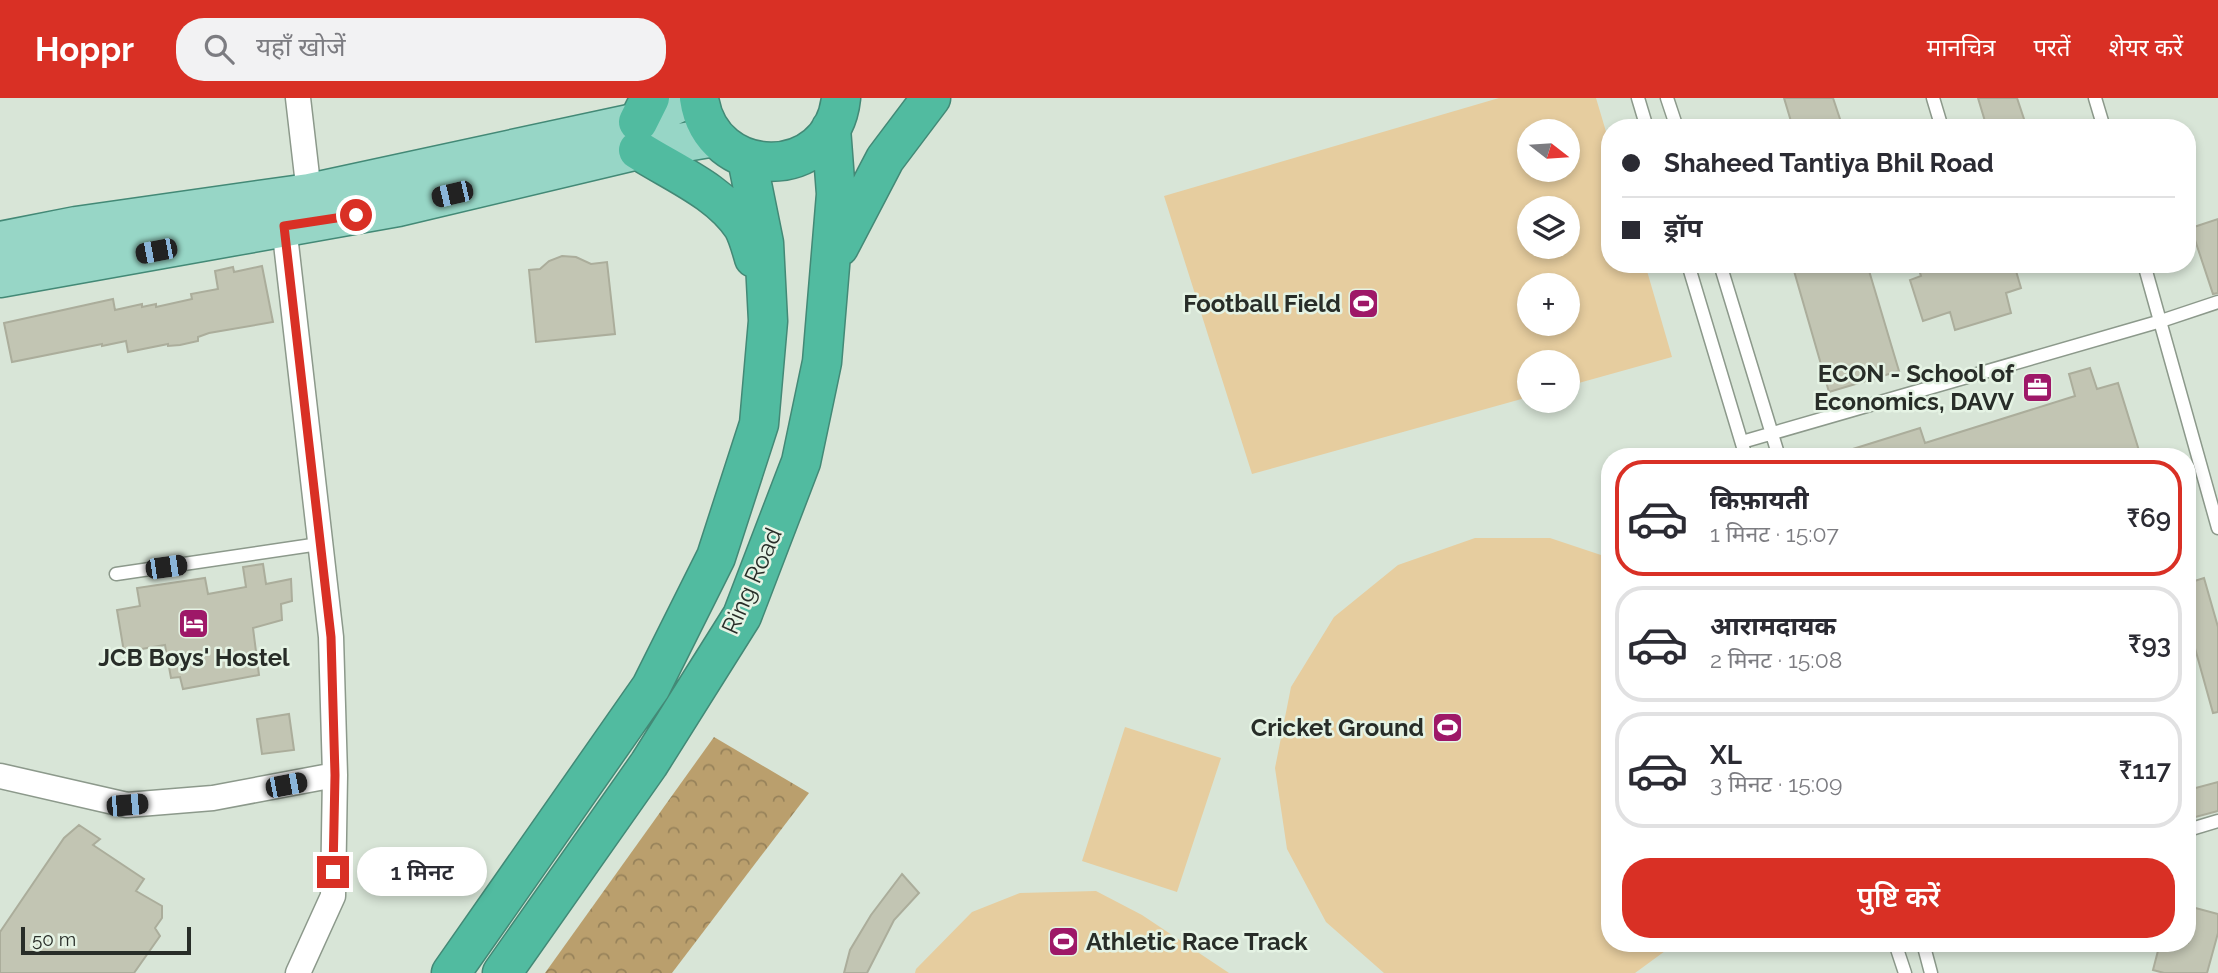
<!DOCTYPE html>
<html lang="hi">
<head>
<meta charset="utf-8">
<style>
  body { margin:0; font-family:Raleway,"Noto Sans Devanagari",sans-serif; background:#f2f2f3; color:#2b2b33; height:100vh; display:flex; flex-direction:column; font-size:26px; white-space:nowrap }
  * { box-sizing:border-box; margin:0 }
  p { font-size:23px; color:#7c7c81 }
  .icon { flex:none; width:38px; height:38px; fill:none; stroke:currentColor; stroke-width:2; stroke-linecap:round; stroke-linejoin:round }
  .map { position:relative; flex:1; overflow:hidden }
  .drawer { position:absolute; left:1601px; top:350px; width:595px; height:504px; display:flex; flex-direction:column; background:#fff; border-radius:28px; box-shadow:0 4px 10px #0003 }
  .drawer>* { flex:none }
  .hud { position:absolute; left:1601px; top:21px; width:595px; height:154px; border-radius:28px; box-shadow:0 4px 10px #0003; display:grid; align-content:center; height:154px; padding:0 21px; background:#fff }
  .needle { width:46px; rotate:107deg }
  .buttons { position:absolute; left:1517px; top:21px; display:grid; gap:14px }
  .buttons a { display:grid; place-items:center; width:63px; height:63px; border-radius:50%; background:#fff; box-shadow:0 4px 10px #0003; font-size:35px }
  .scale { position:absolute; left:21px; bottom:18px; width:170px; box-sizing:border-box; padding-left:7px; border:4px solid #282d28; border-top:0; font-size:19px; line-height:24px; white-space:nowrap; color:#282d28; -webkit-text-stroke:5px #e5f3e4; paint-order:stroke }
  .end { position:absolute; width:32px; height:32px; margin:-16px; border:9px solid #d93025; background:#fff; box-shadow:0 0 0 4px #fff }
  .from { border-radius:50% }
  .bubble { position:absolute; height:49px; border-radius:24px; background:#fff; box-shadow:0 4px 10px #0003; font-size:23px; font-weight:600; line-height:49px; text-align:center }
  .car { position:absolute; width:21px; height:42px; margin:-21px -10px; border-radius:9px; box-shadow:0 0 5px 2px #0007; background:linear-gradient(#222 24%,#8ab4d8 0 40%,#222 0 76%,#8ab4d8 0 86%,#222 0) }
  .hud b { display:flex; align-items:center; gap:24px; height:66px; font-size:26px }
  .hud b+b { border-top:2px solid #e1e1e2 }
  .hud i { width:18px; height:18px; background:#2b2b33 }
  ul { padding:12px 0 0; list-style:none }
  li { display:flex; align-items:center; gap:21px; height:116px; margin:0 14px 10px; padding:0 7px; border:4px solid #e1e1e2; border-radius:28px }
  li div { flex:1 }
  li b { display:block; font-size:26px }
  li em { font-style:normal; font-weight:600 }
  li.current { border-color:#d93025 }
  li>.icon { width:63px; height:63px; stroke-width:1.5 }
  .cta { display:flex; gap:14px; margin-top:auto; padding:14px 21px }
  .cta a { flex:1; height:80px; border-radius:28px; background:#d93025; color:#fff; font-size:28px; font-weight:600; line-height:80px; text-align:center }
  header { display:flex; align-items:center; gap:42px; box-sizing:border-box; height:98px; padding:0 35px; background:#d93025; color:#fff }
  header strong { font-size:33px }
  nav { display:flex; gap:38px; margin-inline-start:auto; font-size:24px }
  .search { width:490px; height:63px; background:#f2f2f3; display:flex; align-items:center; gap:18px; box-sizing:border-box; padding:0 24px; border-radius:28px; color:#7c7c81; font-size:26px }
  .map>svg:first-child { display:block }
</style>
</head>
<body>
<header>
<strong>Hoppr</strong>
<div class="search"><svg class="icon" aria-label="search" viewBox="0 0 24 24"><circle cx="10" cy="10" r="6"/><path d="M15 15l6 6"/></svg>यहाँ खोजें</div>
<nav><a>मानचित्र</a><a>परतें</a><a>शेयर करें</a></nav>
</header>
<div class="map">
<svg width="2218" height="875" viewBox="0 0 2218 875">
  <defs>
    <pattern id="forest-crowns" width="20" height="18" patternUnits="userSpaceOnUse" patternTransform="scale(1.75)"><rect width="20" height="18" fill="#ba9f6d"/><path d="M2 6a3 3 0 1 1 6 0M12 15a3 3 0 1 1 6 0" fill="none" stroke="#97825a"/></pattern>
  </defs>
  <rect width="100%" height="100%" fill="#d8e5d7"/>
  <path fill="url(#forest-crowns)" d="M714,639L809,695L672,875H545Z"/>
  <path fill="#e6cd9f" fill-rule="evenodd" d="M1499,0H1596L1610,47V166H1645L1672,259L1568,288V264H1530L1529,299L1252,376L1164,98ZM1530,33H1568V72H1530ZM1530,110H1568V149H1530ZM1530,187H1568V226H1530Z
    M1475,440H1550L1610,460V845H1676L1635,875H1384L1326,824L1287,751L1275,670L1291,589L1334,519L1398,467Z
    M1125,629L1221,660L1177,794L1082,763Z
    M1096,793L1142,817L1229,875H915L916,871L972,814L1020,795Z"/>
  <path fill="#c2c5b3" stroke="#abad9b" stroke-width="2" d="M1784,0H1833L1843,30H1793Z
    M1978,0H2017L2027,30H1987Z
    M2218,121V195L2213,196L2191,130Z
    M562,158L576,159L591,166L607,164L615,236L536,244L529,172L540,171L549,163Z
    M1792,166H1867L1899,273L1829,294Z
    M1917,166H2014L2021,190L2006,195L2011,215L1955,232L1950,214L1923,223L1910,182L1921,178Z
    M262,168L273,224L209,235L198,239V243L180,247L168,248V246L128,254L126,243L102,248V246L12,264L4,225L113,201L115,212L142,206V209L156,206V209L192,201L191,196L218,191L215,173L233,169L234,174Z
    M2090,270L2097,291L2118,285L2141,359H1841L1840,355L1920,330L1925,345L2075,298L2069,276Z
    M263,466L266,486L291,481L292,503L281,506L282,522L253,530L259,577L183,591L180,579L171,580L165,547L124,554L117,512L140,508L137,490L205,480L208,496L246,489L243,469Z
    M2204,480L2218,529V614L2213,615L2188,525V485Z
    M289,616L294,652L262,656L257,621Z
    M2218,684V713L2188,721V692Z
    M79,727L100,741L93,747L144,781L136,793L162,808V820L155,830L160,838L134,875H0V834L64,740Z
    M902,776L919,795L894,822L867,875H844L850,852L871,817Z
    M2188,808L2218,816V835L2207,875H2164L2153,872L2160,845H2188Z"/>
  <g fill="none" stroke-linecap="round" stroke-linejoin="round">
    <defs>
      <path id="lane" d="M1638,0L1647,30
        M1667,0L1677,30
        M1933,0L1942,30
        M2095,0L2104,30
        M1688,166L1746,359
        M1720,166L1779,359
        M2144,166L2218,430
        M1742,344L2161,223L2218,204
        M116,476L319,446
        M2188,732L2218,723
        M1895,845L1905,875
        M1923,845L1931,875"/>
      <path id="street" d="M298,0L309,95
        M284,128L331,539L335,677L333,798L298,875
        M0,678L127,707L213,700L335,677"/>
      <path id="primary" d="M0,143L76,128L309,95L638,24L689,0
        M0,180L398,109L638,52L715,39"/>
      <path id="highway" d="M699,0C711,85 832,85 841,0
        M638,24L650,0
        M638,52C674,75 719,93 743,129C748,138 751,150 754,160
        M839,149L885,61L931,0
        M451,875L651,589L716,459L759,326L768,223L764,145L747,61
        M502,875L649,666L742,518L801,364L822,264L836,96L831,30"/>
    </defs>
    <use href="#lane" stroke="#8c998b" stroke-width="15"/>
    <use href="#street" stroke="#8c998b" stroke-width="27"/>
    <use href="#primary" stroke="#438976" stroke-width="41"/>
    <use href="#highway" stroke="#438976" stroke-width="41"/>
    <use href="#lane" stroke="#fff" stroke-width="12"/>
    <use href="#street" stroke="#fff" stroke-width="24"/>
    <use href="#primary" stroke="#97d6c6" stroke-width="38"/>
    <use href="#highway" stroke="#51bba0" stroke-width="38"/>
  </g>
  <g fill="none" stroke-linecap="round" stroke-linejoin="round">
    <path stroke="#d93025" stroke-width="9" d="M333,774L335,677L331,539L284,128L356,117"/>
  </g>
  <defs>
    <symbol id="stadium-square" viewBox="-11 -11 22 22"><rect x="-9" y="-9" width="18" height="18" rx="4" fill="#9e1868" stroke="#e5f3e4"/><path d="M0-5a6.5 5 0 1 0 0 10a6.5 5 0 1 0 0-10ZM-3.5-1.8h7v3.6h-7Z" fill="#fff"/></symbol>
    <symbol id="office-square" viewBox="-11 -11 22 22"><rect x="-9" y="-9" width="18" height="18" rx="4" fill="#9e1868" stroke="#e5f3e4"/><path d="M-6-3h4V-5.5h4V-3h4V5H-6ZM-1-4.5V-3h2v-1.5ZM-6 0V1H6V0Z" fill="#fff"/></symbol>
    <symbol id="hotel-square" viewBox="-11 -11 22 22"><rect x="-9" y="-9" width="18" height="18" rx="4" fill="#9e1868" stroke="#e5f3e4"/><path d="M-6-4.5h1.5V1H6V5H4.5V3h-9V5H-6ZM-4 0a1.8 1.8 0 1 1 3.6 0ZM.5 0V-2.5h3Q6-2.5 6 0Z" fill="#fff"/></symbol>
  </defs>
  <g fill-rule="evenodd">
    <use href="#stadium-square" x="1346" y="188" width="35" height="35"/>
    <use href="#office-square" x="2020" y="272" width="35" height="35"/>
    <use href="#hotel-square" x="176" y="508" width="35" height="35"/>
    <use href="#stadium-square" x="1430" y="612" width="35" height="35"/>
    <use href="#stadium-square" x="1046" y="826" width="35" height="35"/>
  </g>
  <g text-anchor="middle" stroke-width="5" stroke-linejoin="round" paint-order="stroke">
    <g font-size="24" font-weight="bold" fill="#282d28" stroke="#e5f3e4" text-anchor="end">
      <text x="1341" y="214">Football Field</text>
      <text x="2014" y="284">ECON - School of<tspan x="2014" dy="28">Economics, DAVV</tspan></text>
      <text x="194" y="568" text-anchor="middle">JCB Boys' Hostel</text>
      <text x="1424" y="638">Cricket Ground</text>
      <text x="1086" y="852" text-anchor="start">Athletic Race Track</text>
    </g>
    <g font-size="24" fill="#282d28" stroke="#e5f3e4">
      <text transform="translate(752 483) rotate(-66)" y="8">Ring Road</text>
    </g>
  </g>
</svg>
<div class="buttons">
<a><svg class="needle" viewBox="-14 -14 28 28"><path d="M0-13l5 13h-10z" fill="#e53935"/><path d="M0 13l5-13h-10z" fill="#7c7c81"/></svg></a>
<a><svg class="icon" aria-label="layers" viewBox="0 0 24 24"><path d="M12 4l9 5-9 5-9-5zM3 14l9 5 9-5"/></svg></a>
<a>+</a>
<a>−</a>
</div>
<div class="scale">50 m</div>
<i class="end from" style="left:356px;top:117px"></i>
<i class="end" style="left:333px;top:774px"></i>
<div class="bubble" style="left:357px;top:749px;width:130px">1 मिनट</div>
<i class="car" style="left:452px;top:96px;rotate:257deg"></i>
<i class="car" style="left:156px;top:153px;rotate:259deg"></i>
<i class="car" style="left:166px;top:469px;rotate:82deg"></i>
<i class="car" style="left:286px;top:687px;rotate:79deg"></i>
<i class="car" style="left:127px;top:707px;rotate:85deg"></i>
<div class="hud">
<b><i class="from"></i>Shaheed Tantiya Bhil Road</b>
<b><i></i>ड्रॉप</b>
</div>
<section class="drawer">
<ul>
<li class="current"><svg class="icon" aria-label="car" viewBox="0 0 24 24"><path d="M5 17H2v-5l4-1 3-4h7l3 4 3 1v5h-3M9 17h6M6 11h13"/><circle cx="7" cy="17" r="2"/><circle cx="17" cy="17" r="2"/></svg><div><b>किफ़ायती</b><p>1 मिनट · 15:07</p></div><em>₹69</em></li>
<li><svg class="icon" aria-label="car" viewBox="0 0 24 24"><path d="M5 17H2v-5l4-1 3-4h7l3 4 3 1v5h-3M9 17h6M6 11h13"/><circle cx="7" cy="17" r="2"/><circle cx="17" cy="17" r="2"/></svg><div><b>आरामदायक</b><p>2 मिनट · 15:08</p></div><em>₹93</em></li>
<li><svg class="icon" aria-label="car" viewBox="0 0 24 24"><path d="M5 17H2v-5l4-1 3-4h7l3 4 3 1v5h-3M9 17h6M6 11h13"/><circle cx="7" cy="17" r="2"/><circle cx="17" cy="17" r="2"/></svg><div><b>XL</b><p>3 मिनट · 15:09</p></div><em>₹117</em></li>
</ul>
<div class="cta"><a>पुष्टि करें</a></div>
</section>
</div>
</body>
</html>
